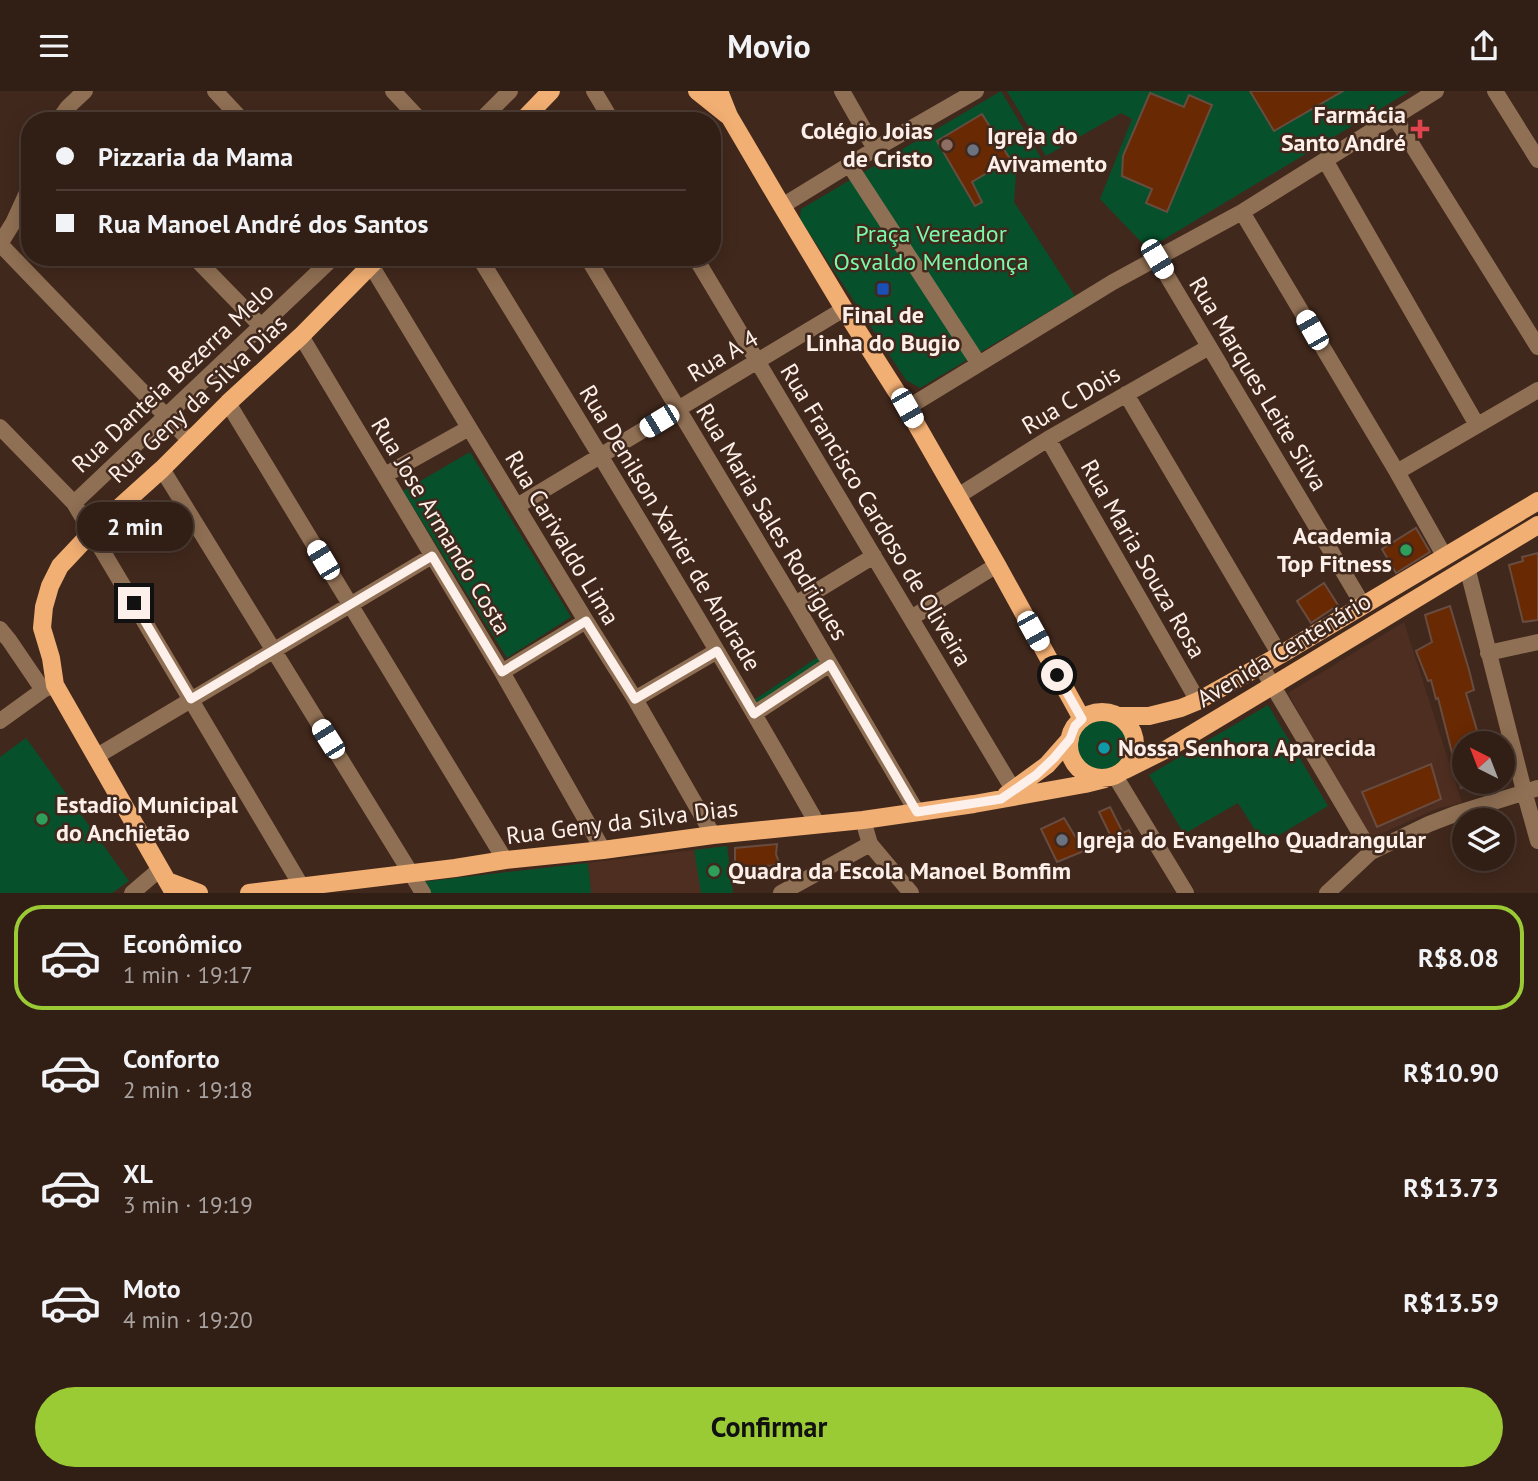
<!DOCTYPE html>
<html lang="pt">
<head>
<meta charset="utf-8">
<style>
  body { margin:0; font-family:"PT Sans",sans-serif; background:#3d2b22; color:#f1f3f6; height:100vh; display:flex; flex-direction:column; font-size:26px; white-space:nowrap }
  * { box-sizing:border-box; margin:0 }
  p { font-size:23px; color:#a8a2a0 }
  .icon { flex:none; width:38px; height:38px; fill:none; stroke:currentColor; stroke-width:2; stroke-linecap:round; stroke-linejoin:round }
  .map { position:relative; height:802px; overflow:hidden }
  .details { display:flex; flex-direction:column; background:#311e15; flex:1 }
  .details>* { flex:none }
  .guide { position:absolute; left:21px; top:21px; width:700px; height:154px; border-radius:28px; box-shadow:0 4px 18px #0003,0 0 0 2px #4c3c34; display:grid; align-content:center; height:154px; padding:0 35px; background:#311e15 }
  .needle { width:46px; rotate:318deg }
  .fabs { position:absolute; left:1452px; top:640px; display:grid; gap:14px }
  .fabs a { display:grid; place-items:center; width:63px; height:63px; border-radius:50%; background:#311e15; box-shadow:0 4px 18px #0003,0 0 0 2px #4c3c34; font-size:35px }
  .end { position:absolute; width:32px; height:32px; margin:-16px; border:9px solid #fdefe9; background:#111; box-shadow:0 0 0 4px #111 }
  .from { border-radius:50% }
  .bubble { position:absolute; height:49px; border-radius:24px; background:#311e15; box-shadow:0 4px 18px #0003,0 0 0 2px #4c3c34; font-size:23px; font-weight:600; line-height:49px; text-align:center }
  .car { position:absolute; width:21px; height:42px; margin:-21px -10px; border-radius:9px; box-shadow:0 0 5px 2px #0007; background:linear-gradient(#fff 24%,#345 0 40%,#fff 0 76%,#345 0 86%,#fff 0) }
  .guide b { display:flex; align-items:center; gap:24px; height:66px; font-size:26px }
  .guide b+b { border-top:2px solid #4c3c34 }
  .guide i { width:18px; height:18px; background:#f1f3f6 }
  ul { padding:12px 0 0; list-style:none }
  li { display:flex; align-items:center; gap:21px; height:105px; margin:0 14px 10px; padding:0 21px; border:4px solid transparent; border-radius:28px }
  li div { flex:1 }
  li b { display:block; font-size:26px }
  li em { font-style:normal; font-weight:600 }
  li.current { border-color:#9acb35 }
  li>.icon { width:63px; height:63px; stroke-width:1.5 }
  .button { display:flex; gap:14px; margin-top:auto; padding:14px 35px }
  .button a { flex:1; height:80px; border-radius:42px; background:#9acb35; color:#111; font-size:28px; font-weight:600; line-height:80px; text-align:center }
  header { display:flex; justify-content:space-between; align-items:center; height:91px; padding:0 35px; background:#311e15; font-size:32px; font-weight:600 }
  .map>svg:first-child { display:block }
</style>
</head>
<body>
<header><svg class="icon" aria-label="menu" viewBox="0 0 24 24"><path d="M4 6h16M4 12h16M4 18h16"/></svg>Movio<svg class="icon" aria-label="share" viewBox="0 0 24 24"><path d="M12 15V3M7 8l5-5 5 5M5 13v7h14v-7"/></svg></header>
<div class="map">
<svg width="1538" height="802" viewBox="0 0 1538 802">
  <rect width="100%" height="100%" fill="#41281c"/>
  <path fill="#4e2e20" d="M1404,531L1462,712L1436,718L1367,749L1288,602Z
    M727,755L733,802H591L588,772Z"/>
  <path fill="#06512c" d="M1001,0L1041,67L1016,82L1014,111L1075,205L920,297L906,289L800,128L801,118Z
    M1007,0H1410L1148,158L1100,108L1132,28L1121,22L1046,65Z
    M470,361L571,526L507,567L403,400Z
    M818,566L822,572L755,617L754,609Z
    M1268,614L1328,715L1264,753L1238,712L1184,743L1149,684Z
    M1101,625C1136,630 1136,676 1103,679C1067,682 1063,629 1101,625Z
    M26,647L129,790L112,802H0V666Z
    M727,755L733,802H701L694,759Z
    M588,772L591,802H426L421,791Z"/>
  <path fill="#692902" stroke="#684c40" stroke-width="2" d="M1250,0H1343L1274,40Z
    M1150,2L1184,16L1189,4L1212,14L1167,121L1146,112L1152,98L1122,85L1123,65Z
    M982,23L1010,68L972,91L982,111L975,115L937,50Z
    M1416,437L1430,461L1396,482L1382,458Z
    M1538,462V529L1523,531L1509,474L1523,470L1522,466Z
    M1324,492L1338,514L1311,532L1297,510Z
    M1450,515L1469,579L1474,599L1466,602L1481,653H1465V696L1461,697L1438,607L1436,608L1431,589L1428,590L1416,560L1432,551L1425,524Z
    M1431,673L1441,708L1377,736L1362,701Z
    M1110,716L1123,742L1129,739L1134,750L1117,758L1099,721Z
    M1064,727L1084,760L1057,771L1041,738Z
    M777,753L776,763L780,774L735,777V757Z"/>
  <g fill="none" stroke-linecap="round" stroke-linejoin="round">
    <path stroke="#907054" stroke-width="16" d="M215,0L243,30
      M393,0L421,30
      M594,0L612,30
      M842,0L875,58
      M1495,0L1538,69
      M1394,25L1538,256
      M58,30L68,16L85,0
      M480,30L510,0
      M1325,69L1477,334
      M850,75L979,273
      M30,95L13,132L0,153L190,350
      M782,115L875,58L976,0
      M1242,121L1397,381L1445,466
      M194,166L262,236
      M366,166L586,530L635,608L713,744
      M479,166C594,354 709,542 818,734
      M587,166L795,513L917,721
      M695,166L1017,705
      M1157,168L1363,514
      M301,245L502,581L603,759
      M1126,303L1280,564
      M228,312L505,769
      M907,317L1113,191L1242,121L1436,0
      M0,336L74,412L302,796
      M1048,348L1198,610
      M162,378L423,802
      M1397,381L1538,299
      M385,384L469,337
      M958,405L1048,348L1209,256
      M74,412L334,166
      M517,415L844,218
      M1467,476L1524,700L1538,750
      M795,513L874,465
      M911,527L997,474
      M0,538L9,549L43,599
      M1488,562L1538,551
      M1261,575L1371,761
      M502,581L586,530
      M635,608L717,560
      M754,623L830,573
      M0,630L43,599L50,596
      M97,665L432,465
      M1115,685L1186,802
      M863,729L870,753L911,802
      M132,802L160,778
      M781,802L870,753
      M1327,802L1371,761L1429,733L1455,723L1538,697"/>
    <path stroke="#f2af73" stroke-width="18" d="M697,0L727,24
      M719,0L729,25L782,115L844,218L907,317L997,474L1082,628
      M522,30L551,0
      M1069 654a33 33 0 1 1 66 0a33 33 0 1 1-66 0Z
      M1118,625H1149L1181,617L1198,610L1280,564L1538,410
      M1125,679L1167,658L1272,595L1538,434
      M1006,704L1047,674L1070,648
      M167,790L199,802
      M174,802L55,594L51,567L42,537L44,516L50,495L60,475L92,441L162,378L228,312L301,245L379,166
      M249,802L455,777L505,769L603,759L713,744L863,729L974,713L1085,693L1105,688"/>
  </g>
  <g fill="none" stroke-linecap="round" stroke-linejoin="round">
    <path stroke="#fdefe9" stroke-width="9" d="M134,512L191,608L432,465L502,581L586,530L635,608L717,560L754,623L830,573L917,721L1001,708L1036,684L1054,667L1070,648L1075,635L1082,628L1057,584"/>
  </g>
  <path fill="#e0444e" stroke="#41281c" stroke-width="2.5" d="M1416.5 27.5h7v7h7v7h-7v7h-7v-7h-7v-7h7z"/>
  <circle fill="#8d6e63" stroke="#41281c" stroke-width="2.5" cx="947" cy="54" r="7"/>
  <g fill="#6b7280" stroke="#41281c" stroke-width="2.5">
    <circle cx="973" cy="59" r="7"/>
    <circle cx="1062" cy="749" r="7"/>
  </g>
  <rect fill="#1a4fb4" stroke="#41281c" stroke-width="2.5" x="876" y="191" width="14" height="14" rx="3.5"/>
  <g fill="#2e9e5b" stroke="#41281c" stroke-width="2.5">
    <circle cx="1406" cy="459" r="7"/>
    <circle cx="42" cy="728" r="7"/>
    <circle cx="714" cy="780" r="7"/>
  </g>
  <circle fill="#0f9aa8" stroke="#41281c" stroke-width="2.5" cx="1104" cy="657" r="7"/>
  <g text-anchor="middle" stroke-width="5" stroke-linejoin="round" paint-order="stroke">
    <g font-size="24" font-weight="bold" fill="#fdefe9" stroke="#41281c" text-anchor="start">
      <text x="1406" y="32" text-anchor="end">Farmácia<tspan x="1406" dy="28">Santo André</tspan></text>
      <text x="933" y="48" text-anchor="end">Colégio Joias<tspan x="933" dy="28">de Cristo</tspan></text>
      <text x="987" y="53">Igreja do<tspan x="987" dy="28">Avivamento</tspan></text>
      <text x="883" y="232" text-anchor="middle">Final de<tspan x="883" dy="28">Linha do Bugio</tspan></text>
      <text x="1392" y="453" text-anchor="end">Academia<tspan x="1392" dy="28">Top Fitness</tspan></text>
      <text x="1118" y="665">Nossa Senhora Aparecida</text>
      <text x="56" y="722">Estadio Municipal<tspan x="56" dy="28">do Anchietão</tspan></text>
      <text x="1076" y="757">Igreja do Evangelho Quadrangular</text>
      <text x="728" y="788">Quadra da Escola Manoel Bomfim</text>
    </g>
    <g font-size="24" fill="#7af9aa" stroke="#41281c">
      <text x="931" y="151">Praça Vereador<tspan x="931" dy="28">Osvaldo Mendonça</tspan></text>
    </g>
    <g font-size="24" fill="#fdefe9" stroke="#41281c">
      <text transform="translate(723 265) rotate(-31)" y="8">Rua A 4</text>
      <text transform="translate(173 287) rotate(-43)" y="8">Rua Danteia Bezerra Melo</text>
      <text transform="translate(1258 293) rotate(59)" y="8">Rua Marques Leite Silva</text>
      <text transform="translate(198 308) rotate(-43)" y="8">Rua Geny da Silva Dias</text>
      <text transform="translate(1071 309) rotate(-31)" y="8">Rua C Dois</text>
      <text transform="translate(876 424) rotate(59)" y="8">Rua Francisco Cardoso de Oliveira</text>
      <text transform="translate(772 431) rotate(59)" y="8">Rua Maria Sales Rodrigues</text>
      <text transform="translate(441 435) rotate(59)" y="8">Rua Jose Armando Costa</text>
      <text transform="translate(670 437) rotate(59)" y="8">Rua Denilson Xavier de Andrade</text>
      <text transform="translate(562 447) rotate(59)" y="8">Rua Carivaldo Lima</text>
      <text transform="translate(1143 468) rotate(60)" y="8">Rua Maria Souza Rosa</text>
      <text transform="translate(1284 559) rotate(-31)" y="8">Avenida Centenário</text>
      <text transform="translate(622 731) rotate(-7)" y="8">Rua Geny da Silva Dias</text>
    </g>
  </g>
</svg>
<div class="fabs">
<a><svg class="needle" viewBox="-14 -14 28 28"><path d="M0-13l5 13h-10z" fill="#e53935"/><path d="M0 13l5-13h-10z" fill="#a8a2a0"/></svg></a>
<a><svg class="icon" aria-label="layers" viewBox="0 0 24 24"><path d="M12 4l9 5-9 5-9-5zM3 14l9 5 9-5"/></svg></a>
</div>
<i class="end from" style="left:1057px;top:584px"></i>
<i class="end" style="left:134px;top:512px"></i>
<div class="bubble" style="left:77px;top:411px;width:116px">2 min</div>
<i class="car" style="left:1157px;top:168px;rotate:149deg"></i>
<i class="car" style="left:1312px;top:239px;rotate:330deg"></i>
<i class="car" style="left:907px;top:317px;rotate:150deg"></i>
<i class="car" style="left:659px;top:330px;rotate:239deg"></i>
<i class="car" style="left:323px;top:469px;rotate:329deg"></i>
<i class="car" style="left:1033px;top:540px;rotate:151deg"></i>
<i class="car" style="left:328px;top:648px;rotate:328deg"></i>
<div class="guide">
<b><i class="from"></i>Pizzaria da Mama</b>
<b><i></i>Rua Manoel André dos Santos</b>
</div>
</div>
<section class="details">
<ul>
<li class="current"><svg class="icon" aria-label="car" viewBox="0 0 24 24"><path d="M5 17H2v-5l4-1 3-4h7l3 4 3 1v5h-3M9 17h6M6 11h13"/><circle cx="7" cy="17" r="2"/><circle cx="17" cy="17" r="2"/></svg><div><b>Econômico</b><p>1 min · 19:17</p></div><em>R$8.08</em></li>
<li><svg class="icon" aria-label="car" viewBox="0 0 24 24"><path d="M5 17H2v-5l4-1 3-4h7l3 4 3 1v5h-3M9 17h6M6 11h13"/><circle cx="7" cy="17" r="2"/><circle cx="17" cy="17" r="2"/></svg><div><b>Conforto</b><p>2 min · 19:18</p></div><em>R$10.90</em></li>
<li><svg class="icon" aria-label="car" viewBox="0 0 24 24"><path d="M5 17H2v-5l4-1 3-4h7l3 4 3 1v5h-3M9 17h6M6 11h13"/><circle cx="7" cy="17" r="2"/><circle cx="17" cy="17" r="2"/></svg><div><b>XL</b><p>3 min · 19:19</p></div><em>R$13.73</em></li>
<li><svg class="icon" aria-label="car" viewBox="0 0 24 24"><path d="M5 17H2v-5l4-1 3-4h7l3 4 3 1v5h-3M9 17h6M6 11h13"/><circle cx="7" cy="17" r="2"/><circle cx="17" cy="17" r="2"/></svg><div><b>Moto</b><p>4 min · 19:20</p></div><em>R$13.59</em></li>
</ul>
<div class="button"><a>Confirmar</a></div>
</section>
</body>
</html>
